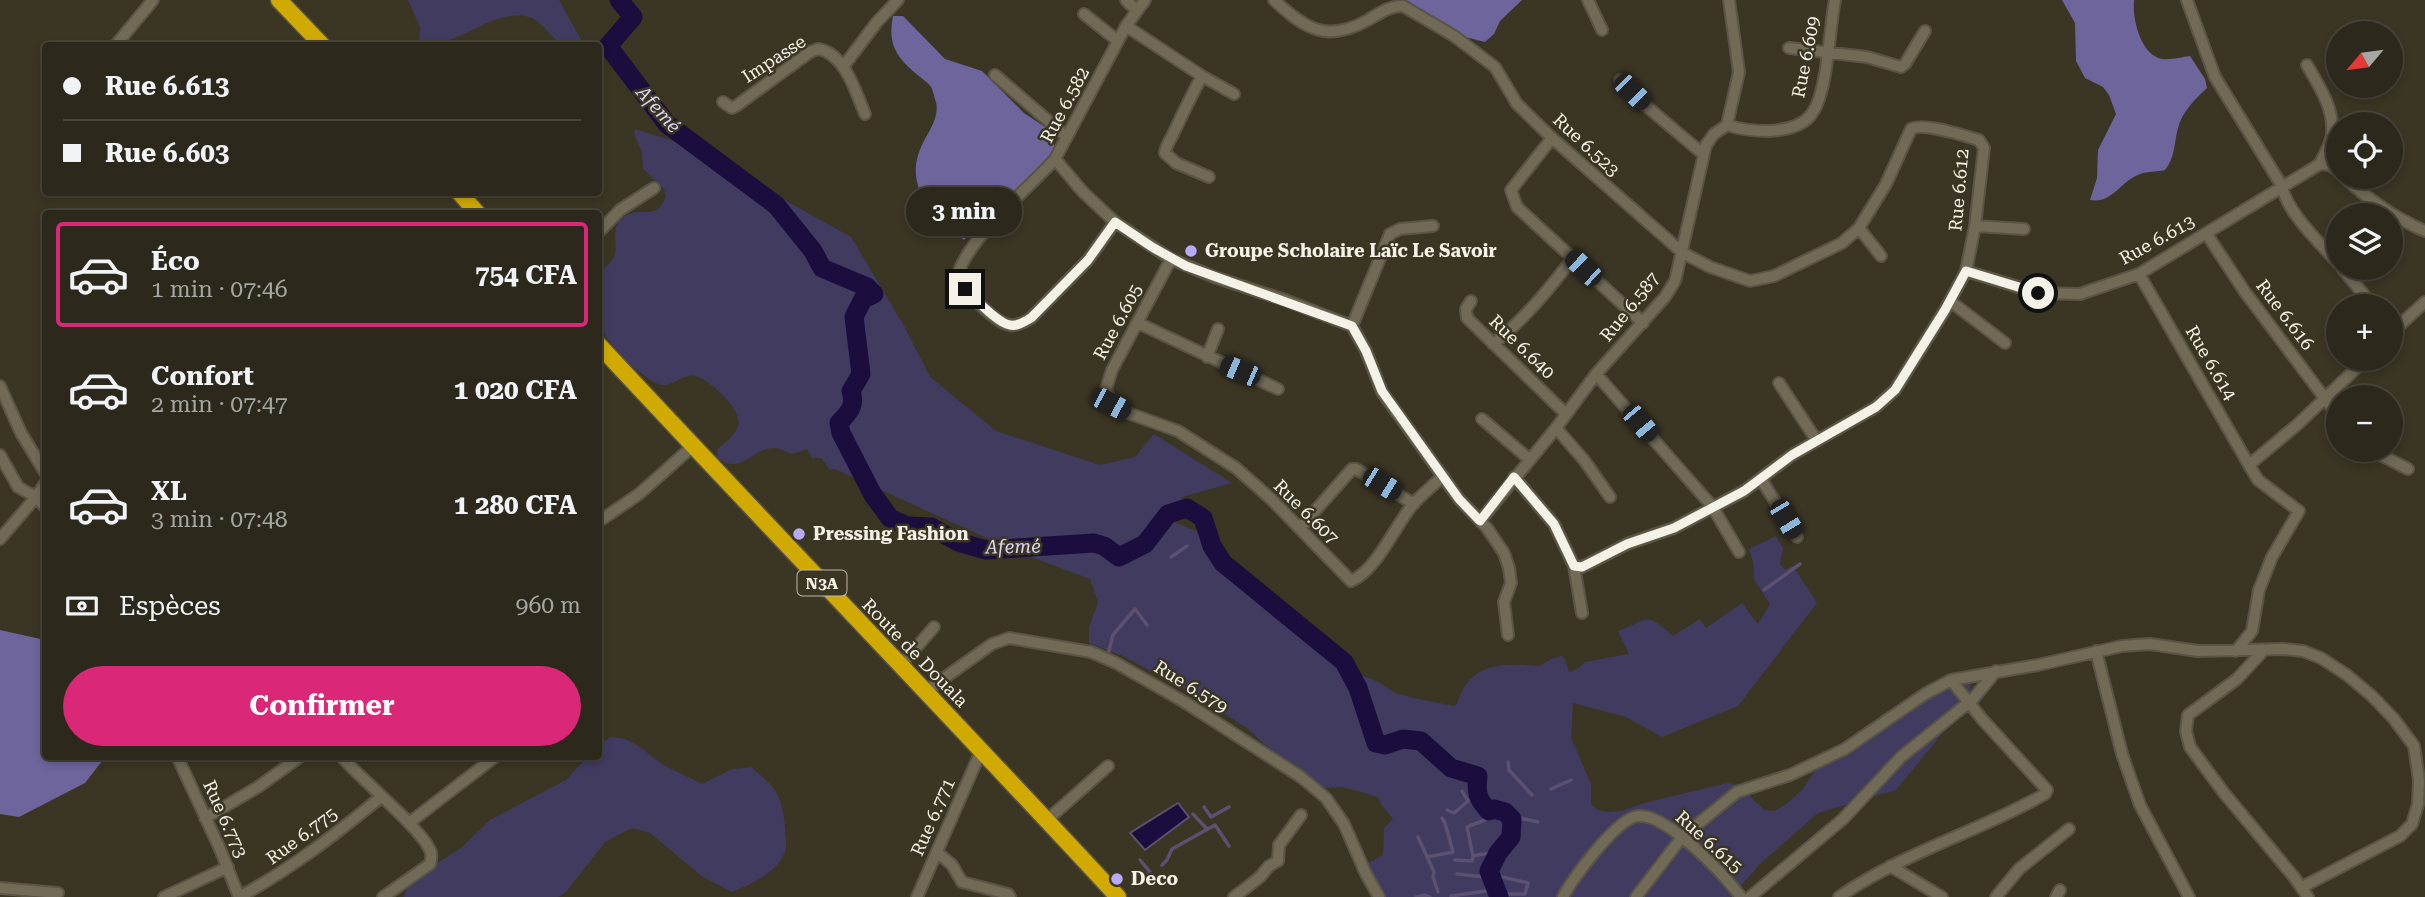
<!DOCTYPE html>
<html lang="fr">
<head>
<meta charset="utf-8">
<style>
  body { margin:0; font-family:"Roboto Serif",serif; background:#383428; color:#f1f3f6; height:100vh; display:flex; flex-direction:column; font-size:26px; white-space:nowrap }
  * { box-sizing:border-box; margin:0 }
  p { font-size:23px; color:#a6a6a3 }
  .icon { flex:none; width:38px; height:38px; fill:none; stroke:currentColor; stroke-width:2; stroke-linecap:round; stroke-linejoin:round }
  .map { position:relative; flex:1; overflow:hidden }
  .panel { position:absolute; left:42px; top:210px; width:560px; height:550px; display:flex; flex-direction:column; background:#2c281b; border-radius:7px; box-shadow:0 4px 10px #0003,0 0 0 2px #48443a }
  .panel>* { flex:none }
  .guide { position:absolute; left:42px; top:42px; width:560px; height:154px; border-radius:7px; box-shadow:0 4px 10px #0003,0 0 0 2px #48443a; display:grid; align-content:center; height:154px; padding:0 21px; background:#2c281b }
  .needle { width:46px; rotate:241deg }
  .tools { position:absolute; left:2326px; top:21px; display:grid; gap:14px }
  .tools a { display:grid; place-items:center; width:77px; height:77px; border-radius:50%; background:#2c281b; box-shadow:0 4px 10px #0003,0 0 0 2px #48443a; font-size:35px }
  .end { position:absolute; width:32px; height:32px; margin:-16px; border:9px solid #f4f1e6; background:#111; box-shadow:0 0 0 4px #111 }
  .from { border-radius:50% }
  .bubble { position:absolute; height:49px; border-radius:24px; background:#2c281b; box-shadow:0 4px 10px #0003,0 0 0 2px #48443a; font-size:23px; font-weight:700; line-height:49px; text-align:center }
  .car { position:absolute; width:21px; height:42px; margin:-21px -10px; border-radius:9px; box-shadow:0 0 5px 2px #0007; background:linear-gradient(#222 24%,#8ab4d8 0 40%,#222 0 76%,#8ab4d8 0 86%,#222 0) }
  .guide b { display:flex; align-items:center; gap:24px; height:66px; font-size:26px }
  .guide b+b { border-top:2px solid #48443a }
  .guide i { width:18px; height:18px; background:#f1f3f6 }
  ul { padding:12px 0 0; list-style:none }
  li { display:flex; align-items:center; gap:21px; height:105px; margin:0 14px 10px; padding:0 7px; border:4px solid transparent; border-radius:7px }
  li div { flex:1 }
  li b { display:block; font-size:26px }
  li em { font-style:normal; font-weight:700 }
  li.active { border-color:#db2777 }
  li>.icon { width:63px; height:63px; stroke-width:1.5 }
  .pay { display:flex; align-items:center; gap:18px; height:77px; padding:0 21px; font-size:26px }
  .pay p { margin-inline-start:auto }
  .cta { display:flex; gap:14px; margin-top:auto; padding:14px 21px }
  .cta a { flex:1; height:80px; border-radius:42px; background:#db2777; color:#fff; font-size:28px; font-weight:700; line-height:80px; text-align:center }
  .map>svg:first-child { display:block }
</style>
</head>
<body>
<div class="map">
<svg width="2425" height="897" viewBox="0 0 2425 897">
  <rect width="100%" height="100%" fill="#3b3524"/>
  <path fill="#413b60" d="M408,0H559L584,45C579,45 573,46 568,46C552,43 545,22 529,17C500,9 472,34 446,41C438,44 428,45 419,45L420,27Z
    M635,129L686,145L851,237L903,324L930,377L996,431L1100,465L1135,457L1154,434L1232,483L1182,497L1171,521L1199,532L1220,566L1340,668L1374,680L1396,693L1413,698L1454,706L1457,704C1469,662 1502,663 1540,666L1551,659L1562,656L1565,659L1569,672L1579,668L1585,662L1629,654L1618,631C1649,620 1644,610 1673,636L1700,619L1706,628L1742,603L1758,624L1770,604L1754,579L1753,562L1749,549L1776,536L1783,548L1780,564L1785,570L1793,566L1817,603L1738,706L1662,737L1626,717L1573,703L1571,738L1591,784V804L1598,810L1608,812L1621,811L1648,802L1728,783L1740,786L1764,810L1774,811L1785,805L1802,790L1827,752L1963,674L1970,681L1971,692L1950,724L1896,790L1818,813L1762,862L1731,897H1370L1376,894L1363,866L1383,855L1384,828L1393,819L1381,804L1378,797L1343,787L1307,789L1277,756L1247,728L1201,699L1125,657L1089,643V627L1098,602L1090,579L1013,550L835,469L830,470L821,458H812L807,449L792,454C787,452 781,449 776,448C752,446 742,477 718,458L717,450C724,443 735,436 738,426C744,411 710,380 696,376C682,372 670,391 656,383C634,371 612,347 599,326C599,314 597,283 602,272C605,265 612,263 615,255C618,241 609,226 625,216C641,205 654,223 666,197L664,189L643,169L642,152L634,134Z
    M610,737C635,737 647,755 667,767C679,773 691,778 702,784L732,769L751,767C776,788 782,793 785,827C785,835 788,846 784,854C775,874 751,884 732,892L703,877L650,833L632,828L605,842L566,892L558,897H404L406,890L420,874L461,848L490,820L566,780L588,756H598L599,746Z"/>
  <path fill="#6e659c" d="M1406,0H1522L1500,21L1494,34L1485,42L1457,35Z
    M2062,0H2134C2132,17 2140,55 2162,59C2170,60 2182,57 2190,56L2205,79L2207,88C2195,99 2182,112 2178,128C2174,143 2175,158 2165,170C2157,172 2145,171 2138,175C2120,182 2112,204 2090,200L2097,178L2098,150L2116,114L2109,95L2103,87L2085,78L2076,61L2075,23Z
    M893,16H903L945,59L982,71L1024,113L1048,129L1055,147L1050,156L1010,196L986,214L964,240C930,211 899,184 926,137C932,127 939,114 936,102C934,97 933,90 931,87C927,81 919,77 914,72C894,54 888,42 893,16Z
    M0,630L45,640L46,756H106L85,783L19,817L0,814Z"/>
  <path fill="#1b0d3d" stroke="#5c5170" stroke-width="2" d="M1178,803L1189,817L1145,850L1130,833Z"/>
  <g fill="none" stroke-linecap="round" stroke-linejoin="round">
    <path stroke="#5c5170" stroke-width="3.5" d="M1171,557L1187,546
      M1764,590L1800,564
      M1107,658L1113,635L1135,609L1147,625
      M1508,762L1509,770L1532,795
      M1551,789L1571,780
      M1204,807L1211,817L1229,807
      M1447,810L1454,813L1468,801L1462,791
      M1193,814L1207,829
      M1511,821L1519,818L1538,822
      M1418,837L1434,872L1433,877L1438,892
      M1473,856L1467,827L1485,820L1487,815
      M1427,857L1453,852L1445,823L1442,818
      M1140,860L1150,872
      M1455,860L1472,861L1473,856L1504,850
      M1162,865L1167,860L1172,849L1215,825L1229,846
      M1457,874L1485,877
      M1489,874L1528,883L1525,894H1502L1499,896
      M1132,886L1150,873
      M1451,896L1486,891
      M1416,897L1425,895L1430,897"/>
    <path stroke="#1b0d3d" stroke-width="19" d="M619,0L633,17L608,46L667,124L776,205L813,251L822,268L867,287L874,294L863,299L854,317L861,374L851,391C856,406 849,412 839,423L841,433L873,495L890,518L907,526L931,527L958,542L986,550L1094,543L1104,546L1119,557L1145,544L1168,514L1187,508L1203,518L1212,546L1223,563L1344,662L1358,688L1376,743L1385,745L1403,739L1421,741L1451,768L1478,776C1476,792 1477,799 1489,811L1494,809L1505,812L1512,819L1511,837L1498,853L1489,871L1499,897"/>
    <defs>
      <path id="minor" d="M1126,0L1136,10
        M1145,0L1126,26L1055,159L1083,192L1115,222L1171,259L1214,277L1285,300L1352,326L1366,351L1382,392L1459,499L1487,528L1504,553L1509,568L1511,583L1504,602L1508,635
        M1274,0C1305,29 1327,43 1368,20C1380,13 1389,6 1403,6L1454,36L1495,67L1517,104L1552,138L1683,253L1710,267L1750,281L1774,276L1842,243L1859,228L1881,256
        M1588,0L1602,30
        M2187,0L2215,77L2282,186C2287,213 2320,243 2338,263
        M1084,14L1118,41
        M1126,26L1202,76C1192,94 1183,113 1174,132C1171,140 1166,144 1165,153L1176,163L1209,177
        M115,46L153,0
        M1789,48L1867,57L1901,67L1905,64L1925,31
        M2307,65C2319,86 2334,108 2332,133C2332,143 2324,154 2320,164
        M843,67L877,22L898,0
        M995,75L1067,137
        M1202,76L1234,94
        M1620,80L1645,105L1703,154
        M723,102L732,108L736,106L810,52L818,49C845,53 856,93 865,114
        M1727,125C1741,130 1755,131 1770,131C1783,130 1801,127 1810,116C1828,96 1829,29 1835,0
        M1552,138L1511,190L1517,207L1643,323
        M1055,159C1027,190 970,236 958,274C961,288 995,323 1010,325C1017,326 1025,322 1031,318L1088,260L1115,222
        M2344,177C2369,200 2394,218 2425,231
        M1975,226L2024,229
        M1859,228L1886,184L1911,129C1924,122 1964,136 1979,140L1984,148L1975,226L1966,271
        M598,233L620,210L654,188
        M2206,233L2245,292L2338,416
        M1171,259L1112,370L1106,389L1111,404L1128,413L1178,431L1236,468L1271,499L1351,581C1378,569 1395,525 1414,503C1423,494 1433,485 1443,476
        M2342,268L2373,306
        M2139,274L2249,465L2298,424L2366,359
        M1471,301L1466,309L1467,318L1566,414
        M1950,301L2005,343
        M1138,323L1278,389
        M1352,326L1390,234L1400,229L1433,226
        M2390,334L2425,302
        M1493,344C1524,320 1549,289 1573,258
        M1207,357L1218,329
        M1596,374L1712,506L1739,552
        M1779,383L1817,441
        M0,386L21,433L46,474
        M1482,419L1529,459
        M1556,428L1584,460L1610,497
        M2371,450L2408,469
        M0,455L18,487L36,497L46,508
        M1514,477L1554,524L1574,566L1582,567L1627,544L1674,528L1744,491L1792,455L1876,407L1895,390L1945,310L1966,271L2038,293L2080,294L2139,274L2320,164L2330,165L2338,171
        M1761,479L1797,537
        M1480,521L1556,428L1596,374L1665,297L1675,281L1706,145L1714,134L1727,125L1739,72L1729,0
        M598,522L639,494L693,446
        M1300,528L1352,469H1356L1414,504
        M0,539L36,497L46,482
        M1574,566L1582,613
        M2096,651L2122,754L2140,805L2189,897
        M2236,651L2252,631L2259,590L2272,557L2299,511L2258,480L2249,465
        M2263,651L2237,679L2188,715L2186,731L2190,747L2224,793L2294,877L2308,897
        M901,665L934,627
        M926,691L992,644L1009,638L1091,652L1116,663L1186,703L1301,777L1326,798L1344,824L1366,874L1379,897
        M177,756L220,849L239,897
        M341,756C359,778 426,832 431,853C432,858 431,859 430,864L383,897
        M205,818L258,787L301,756
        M1047,820L1108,766
        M409,823L496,756
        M937,852L952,865L962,882L1008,894L1010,897
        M1890,866L1942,897
        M0,888L58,893
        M164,897L228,867
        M239,897C291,869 336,834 381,797
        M917,897L981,751
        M1234,897L1260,877L1269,866L1278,861L1279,845L1301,815
        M1563,897C1573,878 1617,818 1638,816C1667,813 1724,875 1741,897
        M1636,897L1682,837L1737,792L1790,775L1845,749L1925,694L1951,680L2038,665L2122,646L2150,644L2198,651L2283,649L2303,651L2321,658L2347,675L2372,696L2394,719L2414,746L2419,780L2418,804L2412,824L2400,836L2302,887
        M1750,897L1843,819L1901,757L1973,699L1996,671
        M1839,897C1902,853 1978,832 2045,794L2047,790L1982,719L1951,680
        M1996,897L2019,869L2069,829
        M2056,897L2060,890"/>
      <path id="highway" d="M279,0L323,46
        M459,192L478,214
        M598,344C771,530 946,711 1118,897"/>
    </defs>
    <use href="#minor" stroke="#595445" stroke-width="14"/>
    <use href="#highway" stroke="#595445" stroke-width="19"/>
    <use href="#minor" stroke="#706a57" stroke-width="10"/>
    <use href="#highway" stroke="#d0a901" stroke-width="16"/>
  </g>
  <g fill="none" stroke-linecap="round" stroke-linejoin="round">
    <path stroke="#f4f1e6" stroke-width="9" d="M965,289C975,298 997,323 1010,325C1017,327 1025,321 1031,318L1088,260L1115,222L1152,247L1186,266L1352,326L1366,351L1382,391L1459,499L1480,521L1514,477L1554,524L1574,566L1582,567L1627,544L1674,528L1744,491L1792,455L1876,407L1895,390L1945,310L1966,271L2038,293"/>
  </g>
  <g fill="#b7abf8" stroke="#3b3524" stroke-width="2.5">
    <circle cx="1191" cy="251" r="7"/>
    <circle cx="799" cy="534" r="7"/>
    <circle cx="1117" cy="879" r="7"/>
  </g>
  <g text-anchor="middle" stroke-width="5" stroke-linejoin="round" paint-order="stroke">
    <rect fill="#3b3524" stroke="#bcb9ac" stroke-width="2" x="797.5" y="570.5" width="49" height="25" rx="5"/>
    <g font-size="16" font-weight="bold" fill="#f4f1e6">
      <text x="822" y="589">N3A</text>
    </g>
    <g font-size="18" fill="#f4f1e6" stroke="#3b3524">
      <text transform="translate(1806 57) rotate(-79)" y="6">Rue 6.609</text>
      <text transform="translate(774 59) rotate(-33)" y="6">Impasse</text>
      <text transform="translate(1065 105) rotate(-62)" y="6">Rue 6.582</text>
      <text transform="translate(1586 145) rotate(43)" y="6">Rue 6.523</text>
      <text transform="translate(1959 190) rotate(-85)" y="6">Rue 6.612</text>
      <text transform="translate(2157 240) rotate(-29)" y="6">Rue 6.613</text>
      <text transform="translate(1630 307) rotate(-51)" y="6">Rue 6.587</text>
      <text transform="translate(2285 315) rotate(53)" y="6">Rue 6.616</text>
      <text transform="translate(1118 322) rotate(-62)" y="6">Rue 6.605</text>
      <text transform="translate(1522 347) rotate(44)" y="6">Rue 6.640</text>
      <text transform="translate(2211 363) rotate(60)" y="6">Rue 6.614</text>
      <text transform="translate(1306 512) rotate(45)" y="6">Rue 6.607</text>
      <text transform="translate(915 653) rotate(46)" y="6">Route de Douala</text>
      <text transform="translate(1191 687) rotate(32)" y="6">Rue 6.579</text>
      <text transform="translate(933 817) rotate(-66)" y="6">Rue 6.771</text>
      <text transform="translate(225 819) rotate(66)" y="6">Rue 6.773</text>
      <text transform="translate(302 836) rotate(-36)" y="6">Rue 6.775</text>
      <text transform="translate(1709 842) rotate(42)" y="6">Rue 6.615</text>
    </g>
    <g font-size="18" font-weight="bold" fill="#f4f1e6" stroke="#3b3524" text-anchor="start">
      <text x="1205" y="257">Groupe Scholaire Laïc Le Savoir</text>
      <text x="813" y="540">Pressing Fashion</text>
      <text x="1131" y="885">Deco</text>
    </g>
    <g font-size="19" font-style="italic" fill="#dad6f7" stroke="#3b3524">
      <text transform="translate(659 109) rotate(48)" y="7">Afemé</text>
      <text transform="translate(1013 546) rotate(-1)" y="7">Afemé</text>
    </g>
  </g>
</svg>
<div class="tools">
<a><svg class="needle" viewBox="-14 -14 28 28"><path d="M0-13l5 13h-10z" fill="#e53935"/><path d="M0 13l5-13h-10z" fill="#a6a6a3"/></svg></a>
<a><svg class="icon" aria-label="locate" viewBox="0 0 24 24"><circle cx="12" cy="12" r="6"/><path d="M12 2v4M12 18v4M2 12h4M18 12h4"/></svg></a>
<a><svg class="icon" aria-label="layers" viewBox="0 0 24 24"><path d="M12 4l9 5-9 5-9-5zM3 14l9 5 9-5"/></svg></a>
<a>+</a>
<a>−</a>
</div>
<i class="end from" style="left:2038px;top:293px"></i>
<i class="end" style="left:965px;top:289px"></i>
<div class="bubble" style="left:906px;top:187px;width:116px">3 min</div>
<i class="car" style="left:1632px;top:92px;rotate:135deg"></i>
<i class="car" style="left:1583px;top:268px;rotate:314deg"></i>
<i class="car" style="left:1240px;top:371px;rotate:293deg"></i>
<i class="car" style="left:1111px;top:404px;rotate:118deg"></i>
<i class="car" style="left:1640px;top:423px;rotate:140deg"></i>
<i class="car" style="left:1382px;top:484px;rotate:122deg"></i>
<i class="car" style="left:1786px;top:519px;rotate:149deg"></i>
<div class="guide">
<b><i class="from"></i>Rue 6.613</b>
<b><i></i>Rue 6.603</b>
</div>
<section class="panel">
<ul>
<li class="active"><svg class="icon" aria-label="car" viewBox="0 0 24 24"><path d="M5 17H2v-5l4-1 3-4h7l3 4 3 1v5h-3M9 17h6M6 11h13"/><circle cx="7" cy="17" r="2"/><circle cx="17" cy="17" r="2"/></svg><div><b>Éco</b><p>1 min · 07:46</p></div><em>754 CFA</em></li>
<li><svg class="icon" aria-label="car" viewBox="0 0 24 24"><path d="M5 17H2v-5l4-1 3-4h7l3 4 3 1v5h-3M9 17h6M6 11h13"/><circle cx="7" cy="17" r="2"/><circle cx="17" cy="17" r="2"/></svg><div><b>Confort</b><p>2 min · 07:47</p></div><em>1 020 CFA</em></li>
<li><svg class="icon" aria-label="car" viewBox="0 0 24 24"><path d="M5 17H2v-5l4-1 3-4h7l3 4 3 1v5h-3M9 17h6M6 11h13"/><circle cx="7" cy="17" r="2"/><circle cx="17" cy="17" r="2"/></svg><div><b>XL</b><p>3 min · 07:48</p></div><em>1 280 CFA</em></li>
</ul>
<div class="pay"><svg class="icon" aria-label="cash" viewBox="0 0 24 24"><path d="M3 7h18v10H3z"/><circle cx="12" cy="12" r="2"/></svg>Espèces<p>960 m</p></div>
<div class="cta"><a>Confirmer</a></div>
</section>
</div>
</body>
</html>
